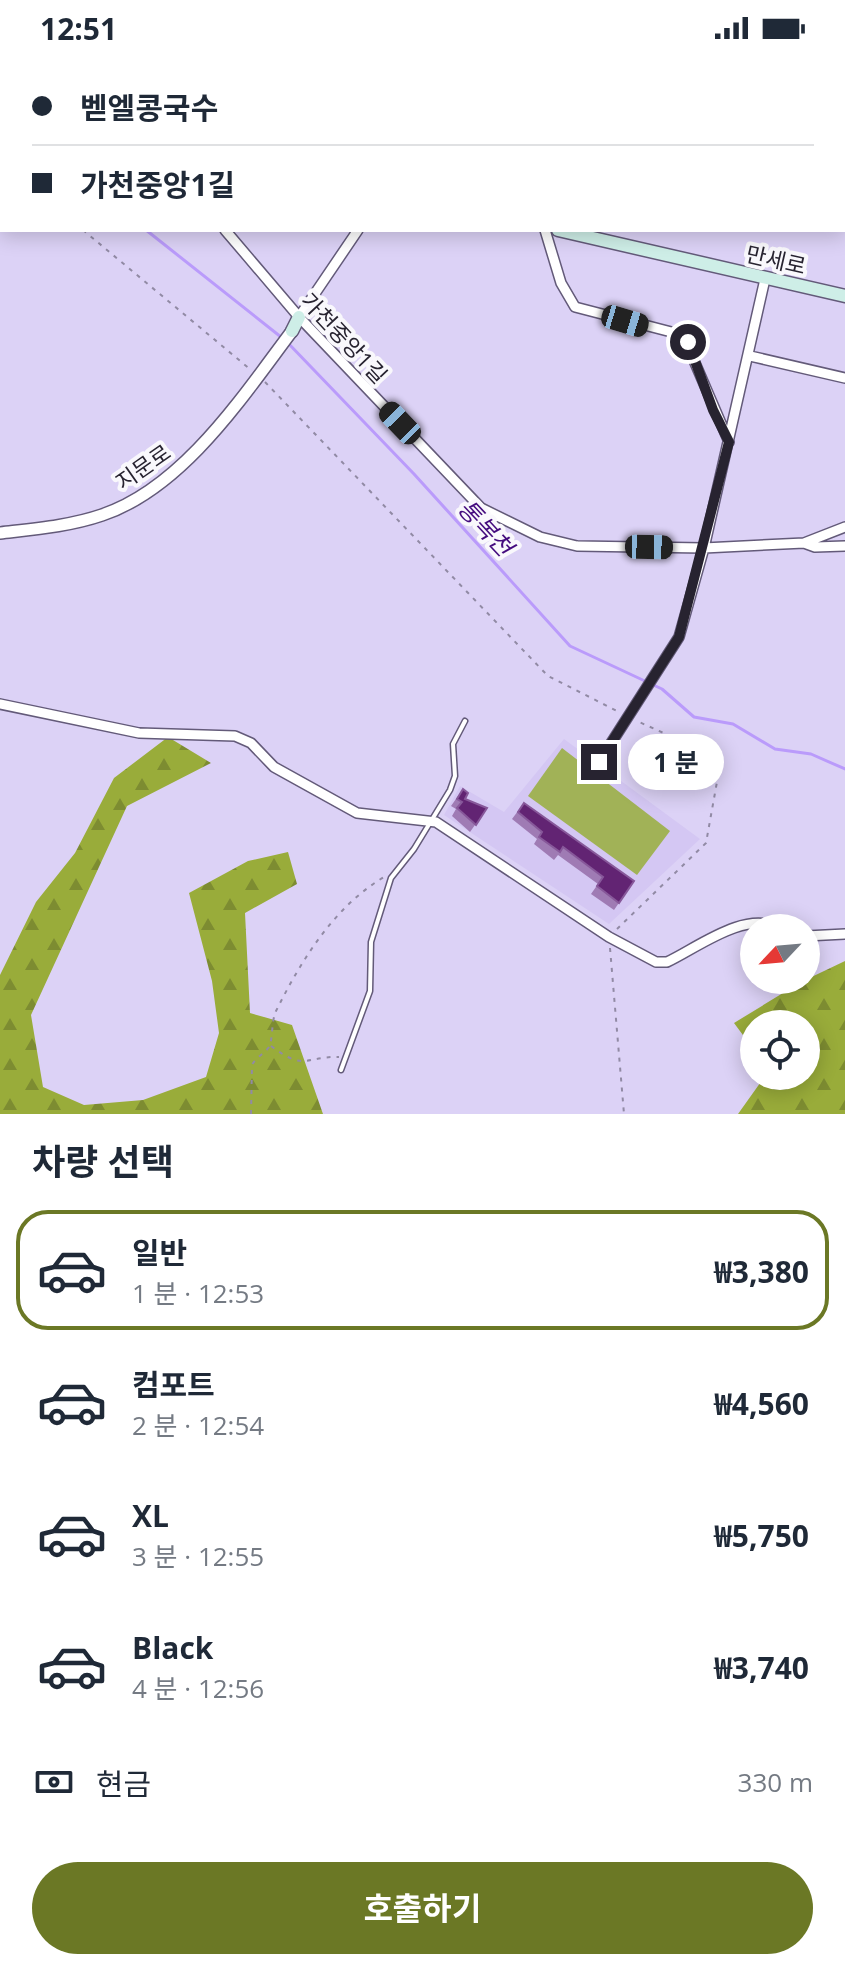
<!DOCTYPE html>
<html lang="ko">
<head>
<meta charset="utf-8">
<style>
  body { margin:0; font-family:"Open Sans","Noto Sans KR",sans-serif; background:#f2f2f3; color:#1f2937; height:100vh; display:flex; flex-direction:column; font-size:30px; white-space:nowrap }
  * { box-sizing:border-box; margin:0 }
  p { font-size:26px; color:#747a83 }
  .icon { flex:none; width:44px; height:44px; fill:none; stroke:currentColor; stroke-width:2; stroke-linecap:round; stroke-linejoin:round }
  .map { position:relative; height:1058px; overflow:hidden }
  .details { display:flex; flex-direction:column; background:#fff; flex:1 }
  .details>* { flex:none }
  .guide { position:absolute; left:0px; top:0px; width:846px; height:176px; box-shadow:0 4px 20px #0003; display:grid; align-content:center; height:176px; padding:0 32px; background:#fff }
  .needle { width:52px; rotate:244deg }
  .tools { position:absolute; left:740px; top:858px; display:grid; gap:16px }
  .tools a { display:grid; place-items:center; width:80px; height:80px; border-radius:50%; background:#fff; box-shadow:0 4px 20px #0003; font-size:40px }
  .end { position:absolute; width:36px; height:36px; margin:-18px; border:10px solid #272330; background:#fff; box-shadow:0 0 0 4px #fff }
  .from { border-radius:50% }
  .bubble { position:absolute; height:56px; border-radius:28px; background:#fff; box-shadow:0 4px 20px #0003; font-size:26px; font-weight:700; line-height:56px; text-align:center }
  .car { position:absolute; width:24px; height:48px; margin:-24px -12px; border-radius:10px; box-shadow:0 0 6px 2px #0007; background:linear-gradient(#222 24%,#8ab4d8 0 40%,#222 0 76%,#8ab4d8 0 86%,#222 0) }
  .guide b { display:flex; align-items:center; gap:28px; height:76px; font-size:30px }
  .guide b+b { border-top:2px solid #e0e1e3 }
  .guide i { width:20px; height:20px; background:#1f2937 }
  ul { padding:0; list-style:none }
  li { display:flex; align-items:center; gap:24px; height:120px; margin:0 16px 12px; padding:0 16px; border:4px solid transparent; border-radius:32px }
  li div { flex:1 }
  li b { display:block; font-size:30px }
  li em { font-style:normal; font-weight:700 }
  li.current { border-color:#6b7825 }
  li>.icon { width:72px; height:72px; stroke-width:1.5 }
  h2 { padding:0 32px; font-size:36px; line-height:96px }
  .pay { display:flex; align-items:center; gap:20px; height:88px; padding:0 32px; font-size:30px }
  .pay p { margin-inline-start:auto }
  .action { display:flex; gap:16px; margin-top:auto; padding:16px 32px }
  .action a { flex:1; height:92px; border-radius:48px; background:#6b7825; color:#fff; font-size:32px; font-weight:700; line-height:92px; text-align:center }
  .status { display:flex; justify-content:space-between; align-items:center; height:56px; padding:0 40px; background:#fff; direction:ltr }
  .status svg { height:22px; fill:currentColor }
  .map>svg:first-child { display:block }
</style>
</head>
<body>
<div class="status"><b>12:51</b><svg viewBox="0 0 49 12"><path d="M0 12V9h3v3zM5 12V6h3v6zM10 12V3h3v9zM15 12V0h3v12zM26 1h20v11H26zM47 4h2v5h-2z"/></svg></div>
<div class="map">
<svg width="845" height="1058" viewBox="0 0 845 1058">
  <defs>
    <pattern id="forest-firs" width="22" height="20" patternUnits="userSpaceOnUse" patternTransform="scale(2)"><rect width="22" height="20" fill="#99ac3a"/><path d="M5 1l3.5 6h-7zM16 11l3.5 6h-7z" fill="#7d8c31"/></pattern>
  </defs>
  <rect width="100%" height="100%" fill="#dcd2f6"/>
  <path fill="#d4c7f3" d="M564,683L700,783L609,868L444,759L460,730L504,756Z"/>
  <path fill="url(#forest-firs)" d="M168,681L211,707L127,750L31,959L43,1031L84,1049L143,1044L206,1021L219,977L212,925L189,837L248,805L288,796L297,828L245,857L250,957L292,969L323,1058H0V919L36,846L75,797L114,722Z
    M845,905V1058H738L765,1020H806V968H754V994L734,967L801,926Z"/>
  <path fill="#a1b257" d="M562,692L670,775L637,819L528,740Z"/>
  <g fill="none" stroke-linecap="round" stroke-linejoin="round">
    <path stroke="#ba9bfb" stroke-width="3" d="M3,0L4,2
      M146,174L281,281
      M287,286L414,418L570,590L662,633L694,661L733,668L775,693L811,698L845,713"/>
    <defs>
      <path id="service" d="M341,1014L370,935L371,886L391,822L414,793L450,734L455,720L453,688L465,665"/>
      <path id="minor" d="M457,0V2
        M603,0L606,2
        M204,2L207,0
        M844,132H845
        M225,174L299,261L481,452L540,481L577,490L704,492L804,487L845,471
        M545,174L561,227L575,251L683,279L729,386
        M299,261L358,174
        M750,300L845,322
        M804,487L815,491L845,490
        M0,648L139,677L235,680L251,687L274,711L357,757L436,766L609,881L656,906H667C697,892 745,854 778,872
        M599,706L679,581L704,492L765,223
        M806,880L845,878"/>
      <path id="tertiary" d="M0,477C34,473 70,470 102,459C183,432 243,340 292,275"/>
      <path id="secondary" d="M115,0L117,2
        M558,174L845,240
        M292,275L299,261"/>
    </defs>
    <use href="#service" stroke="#635a79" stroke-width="7"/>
    <use href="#minor" stroke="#635a79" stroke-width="12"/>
    <use href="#tertiary" stroke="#635a79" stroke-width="14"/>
    <use href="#secondary" stroke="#635a79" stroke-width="15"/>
    <path stroke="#918aa4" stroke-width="2" stroke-dasharray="4 6" stroke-linecap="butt" d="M0,70L2,73
      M83,174L251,314
      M265,326L548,620L621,657
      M617,873L706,787L720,709L710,698L637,665
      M610,892L624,1058
      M271,990C305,1016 305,1000 339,1001
      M251,1058L252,1009C256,1001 264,998 269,991C273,984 271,966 276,955C302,903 334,851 384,821"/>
    <use href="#service" stroke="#fff" stroke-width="4"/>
    <use href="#minor" stroke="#fff" stroke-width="9"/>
    <use href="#tertiary" stroke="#fff" stroke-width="11"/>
    <use href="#secondary" stroke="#ceeee7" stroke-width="12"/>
  </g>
  <path fill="#9f7bb4" d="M463,733L465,743L487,752L470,776L452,760L456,753L451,750Z
    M524,747L634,825L614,854L591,838L598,828L558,799L554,804L534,788L537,783L512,763Z"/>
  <path fill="#622473" stroke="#87589a" stroke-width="2" d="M463,733L468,737L465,743L487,752L476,769L457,752L462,746L457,743Z
    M524,747L634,825L619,847L597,830L603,821L563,791L560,796L539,781L542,776L518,756Z"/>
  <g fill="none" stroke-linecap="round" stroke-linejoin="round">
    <path stroke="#272330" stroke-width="10" d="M599,706L679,581L729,386L713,354L688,286"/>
  </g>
  <g text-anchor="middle" stroke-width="8" stroke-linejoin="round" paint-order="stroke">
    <g font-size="22" fill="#272330" stroke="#f9f8fc">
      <text transform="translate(776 204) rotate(13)" y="8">만세로</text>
      <text transform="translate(344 282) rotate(47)" y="8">가천중앙1길</text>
      <text transform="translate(143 411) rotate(-35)" y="8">지문로</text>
    </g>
    <g font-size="24" font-style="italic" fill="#440b7e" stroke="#f9f8fc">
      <text transform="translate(485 472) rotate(47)" y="8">통복천</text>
    </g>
  </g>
</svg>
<div class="tools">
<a><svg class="needle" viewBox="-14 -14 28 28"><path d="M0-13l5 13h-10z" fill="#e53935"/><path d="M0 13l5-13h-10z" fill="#747a83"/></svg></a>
<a><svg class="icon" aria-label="locate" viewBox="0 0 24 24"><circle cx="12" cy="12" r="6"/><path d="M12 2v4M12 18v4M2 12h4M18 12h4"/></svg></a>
</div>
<i class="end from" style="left:688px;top:286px"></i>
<i class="end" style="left:599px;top:706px"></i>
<div class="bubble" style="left:628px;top:678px;width:96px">1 분</div>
<i class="car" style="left:625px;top:265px;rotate:107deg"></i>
<i class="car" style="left:400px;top:367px;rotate:316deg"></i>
<i class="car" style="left:649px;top:491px;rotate:91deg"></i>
<div class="guide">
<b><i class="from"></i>벧엘콩국수</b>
<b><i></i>가천중앙1길</b>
</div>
</div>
<section class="details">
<h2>차량 선택</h2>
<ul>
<li class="current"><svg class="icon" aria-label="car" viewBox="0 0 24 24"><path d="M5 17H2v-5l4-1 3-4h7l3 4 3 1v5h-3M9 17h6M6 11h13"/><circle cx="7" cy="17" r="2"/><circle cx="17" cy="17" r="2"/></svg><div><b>일반</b><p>1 분 · 12:53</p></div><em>₩3,380</em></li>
<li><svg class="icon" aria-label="car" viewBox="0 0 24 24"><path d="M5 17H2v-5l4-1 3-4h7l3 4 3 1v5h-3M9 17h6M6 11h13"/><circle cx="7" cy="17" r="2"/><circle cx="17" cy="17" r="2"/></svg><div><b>컴포트</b><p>2 분 · 12:54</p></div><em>₩4,560</em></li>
<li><svg class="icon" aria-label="car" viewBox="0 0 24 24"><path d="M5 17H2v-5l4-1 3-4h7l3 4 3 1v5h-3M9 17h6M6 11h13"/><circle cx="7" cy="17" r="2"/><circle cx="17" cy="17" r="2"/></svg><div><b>XL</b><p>3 분 · 12:55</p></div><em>₩5,750</em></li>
<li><svg class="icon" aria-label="car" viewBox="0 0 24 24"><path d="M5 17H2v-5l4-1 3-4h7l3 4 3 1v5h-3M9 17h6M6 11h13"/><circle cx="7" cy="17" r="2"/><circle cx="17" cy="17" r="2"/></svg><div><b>Black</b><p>4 분 · 12:56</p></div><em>₩3,740</em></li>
</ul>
<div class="pay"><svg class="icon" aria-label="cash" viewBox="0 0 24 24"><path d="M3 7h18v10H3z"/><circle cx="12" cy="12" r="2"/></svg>현금<p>330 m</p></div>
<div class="action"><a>호출하기</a></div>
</section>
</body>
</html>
